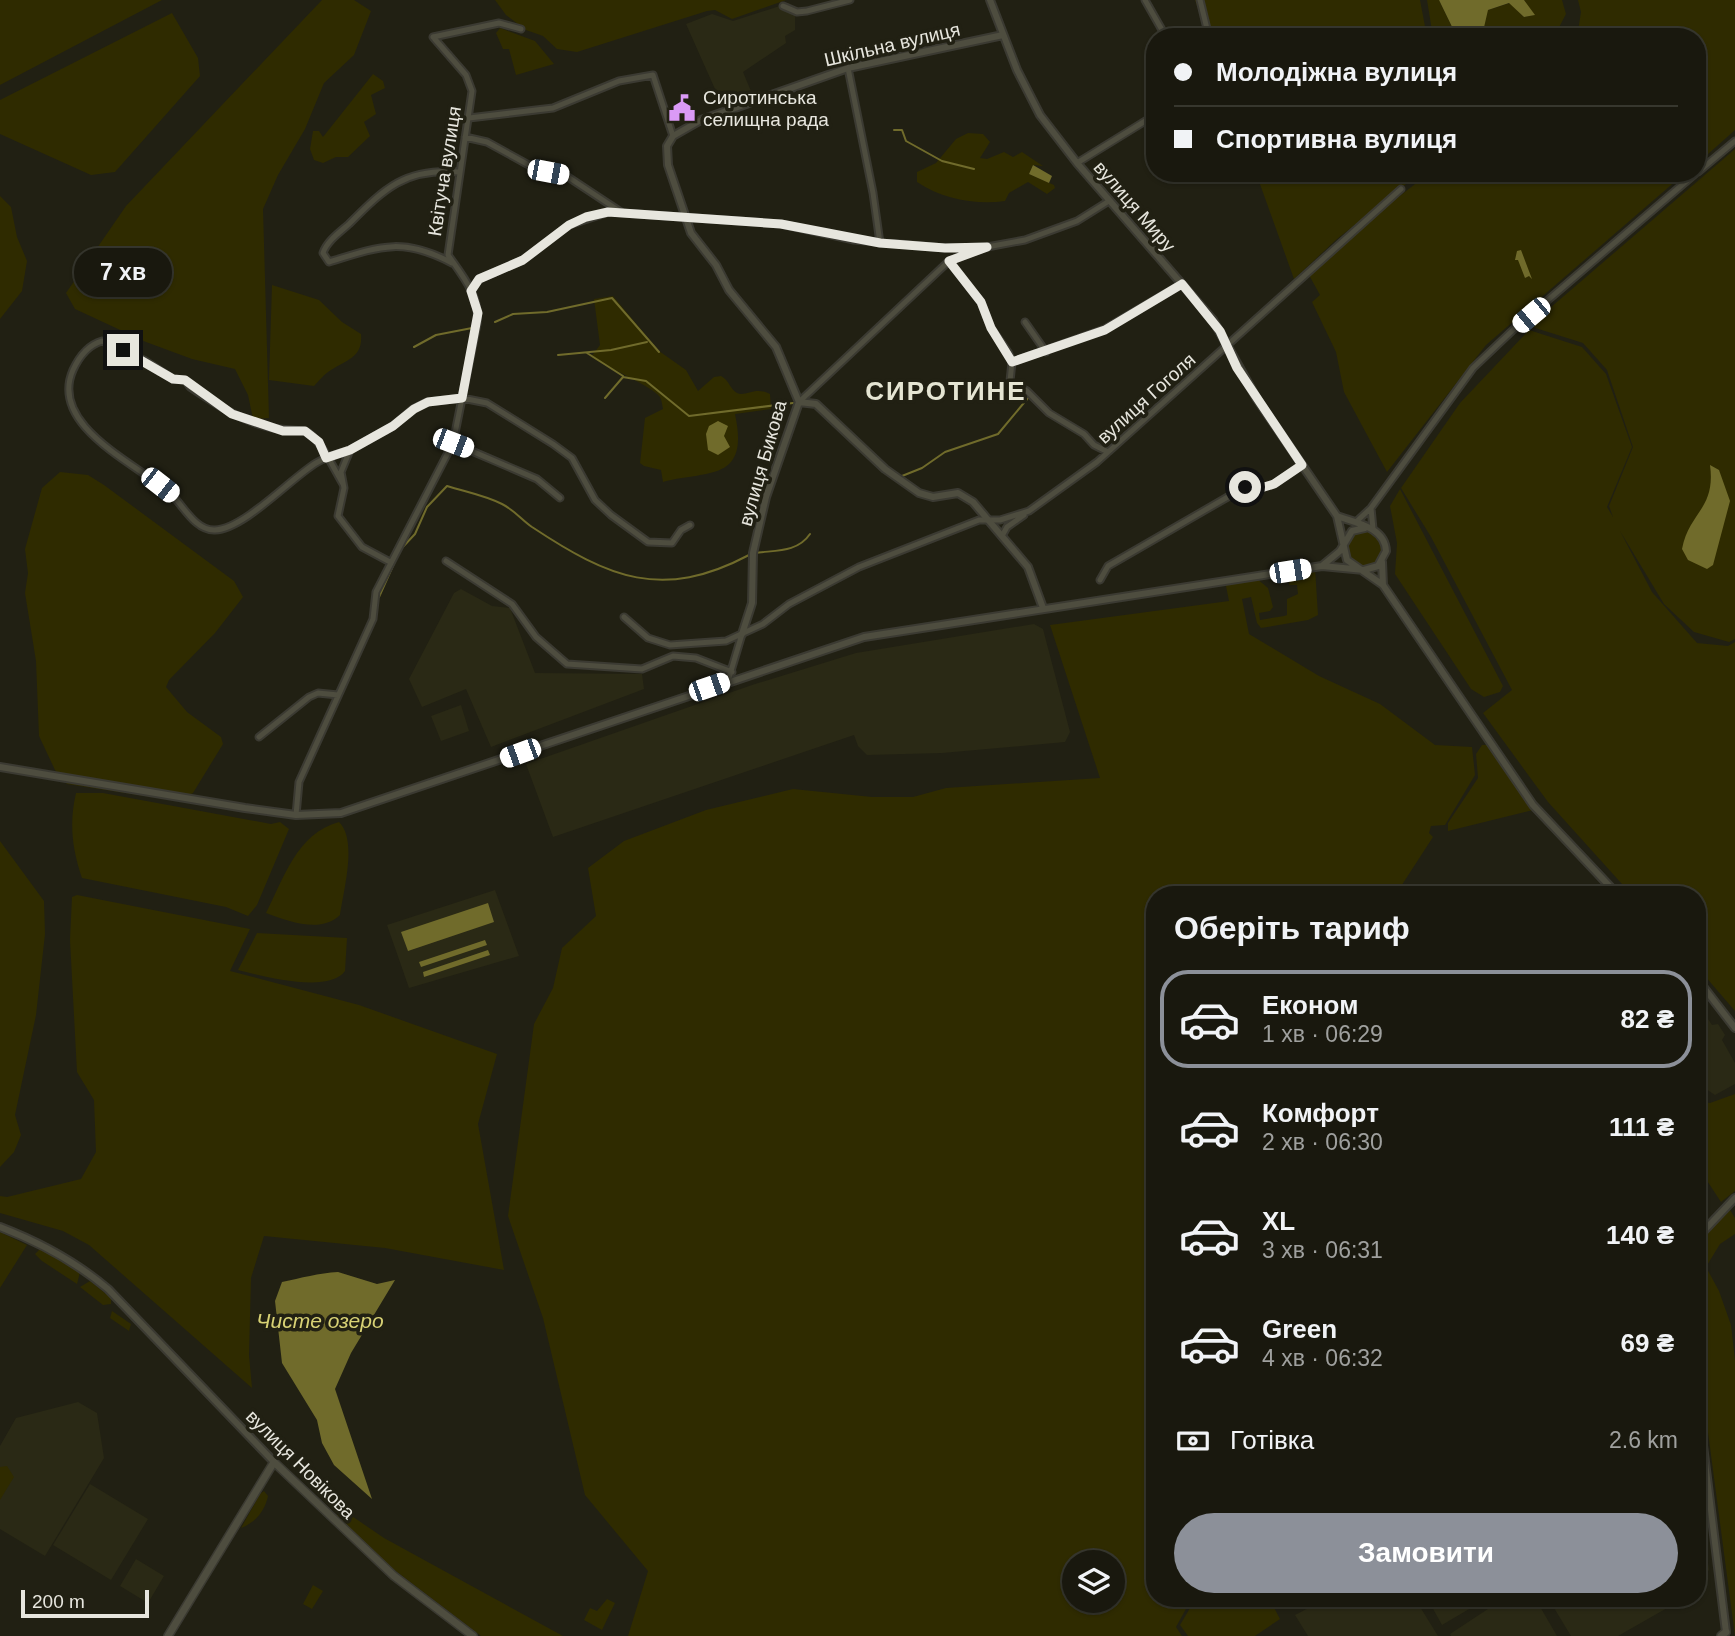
<!DOCTYPE html>
<html lang="uk">
<head>
<meta charset="utf-8">
<style>
  body { margin:0; font-family:Arial,sans-serif; background:#26251c; color:#f1f3f6; height:100vh; display:flex; flex-direction:column; font-size:26px; white-space:nowrap }
  * { box-sizing:border-box; margin:0 }
  p { font-size:23px; color:#9fa09e }
  .icon { flex:none; width:38px; height:38px; fill:none; stroke:currentColor; stroke-width:2; stroke-linecap:round; stroke-linejoin:round }
  .map { position:relative; flex:1; overflow:hidden }
  .panel { position:absolute; left:1146px; top:886px; width:560px; height:721px; display:flex; flex-direction:column; background:#19180e; border-radius:28px; box-shadow:0 2px 5px #0004,0 0 0 2px #37372e }
  .panel>* { flex:none }
  .guide { position:absolute; left:1146px; top:28px; width:560px; height:154px; border-radius:28px; box-shadow:0 2px 5px #0004,0 0 0 2px #37372e; display:grid; align-content:center; height:154px; padding:0 28px; background:#19180e }
  .controls { position:absolute; left:1062px; top:1550px; display:grid; gap:14px }
  .controls a { display:grid; place-items:center; width:63px; height:63px; border-radius:50%; background:#19180e; box-shadow:0 2px 5px #0004,0 0 0 2px #37372e; font-size:35px }
  .scale { position:absolute; left:21px; bottom:18px; width:128px; box-sizing:border-box; padding-left:7px; border:4px solid #e7e6de; border-top:0; font-size:19px; line-height:24px; white-space:nowrap; color:#e7e6de; -webkit-text-stroke:5px #212013; paint-order:stroke }
  .end { position:absolute; width:32px; height:32px; margin:-16px; border:9px solid #e7e6de; background:#111; box-shadow:0 0 0 4px #111 }
  .from { border-radius:50% }
  .bubble { position:absolute; height:49px; border-radius:24px; background:#19180e; box-shadow:0 2px 5px #0004,0 0 0 2px #37372e; font-size:23px; font-weight:700; line-height:49px; text-align:center }
  .car { position:absolute; width:21px; height:42px; margin:-21px -10px; border-radius:9px; box-shadow:0 0 5px 2px #0007; background:linear-gradient(#fff 24%,#345 0 40%,#fff 0 76%,#345 0 86%,#fff 0) }
  .guide b { display:flex; align-items:center; gap:24px; height:66px; font-size:26px }
  .guide b+b { border-top:2px solid #37372e }
  .guide i { width:18px; height:18px; background:#f1f3f6 }
  ul { padding:0; list-style:none }
  li { display:flex; align-items:center; gap:21px; height:98px; margin:0 14px 10px; padding:0 14px; border:4px solid transparent; border-radius:28px }
  li div { flex:1 }
  li b { display:block; font-size:26px }
  li em { font-style:normal; font-weight:700 }
  li.current { border-color:#8c9099 }
  li>.icon { width:63px; height:63px; stroke-width:1.5 }
  h2 { padding:0 28px; font-size:32px; line-height:84px }
  .pay { display:flex; align-items:center; gap:18px; height:77px; padding:0 28px; font-size:26px }
  .pay p { margin-inline-start:auto }
  .primary-button { display:flex; gap:14px; margin-top:auto; padding:14px 28px }
  .primary-button a { flex:1; height:80px; border-radius:42px; background:#8c9099; color:#fff; font-size:28px; font-weight:700; line-height:80px; text-align:center }
  .map>svg:first-child { display:block }
</style>
</head>
<body>
<div class="map">
<svg width="1735" height="1636" viewBox="0 0 1735 1636">
  <rect width="100%" height="100%" fill="#212013"/>
  <path fill="#2a2915" d="M789,3L795,15V30L785,36L786,43L743,72L753,96L723,107L686,24L712,14L733,21Z
    M461,589L492,606L510,608L535,673L642,674L644,689L491,747L466,689L422,707L409,679L454,593Z
    M1034,624L1043,629L1070,732L1065,742L942,753L867,755L858,746L854,735L553,837L526,764L752,685L856,653Z
    M461,705L469,731L441,741L431,716Z
    M495,890L519,956L409,988L387,925Z
    M1698,1004L1712,1025L1718,1024L1725,1035L1722,1040L1735,1063V1084L1715,1095L1706,1089L1698,1092Z
    M78,1402L97,1413L104,1458L45,1556L0,1529V1446L16,1418Z
    M90,1484L148,1519L111,1580L53,1545Z
    M1700,1502L1709,1570L1698,1581V1503Z
    M136,1559L164,1576L148,1603L120,1586Z
    M1328,1598H1419L1417,1602L1438,1636H1308L1295,1615Z
    M1427,1598H1535L1557,1636H1451L1450,1634L1491,1607L1486,1599L1442,1625Z
    M1548,1598H1670L1674,1604L1618,1636H1571Z"/>
  <path fill="#2f2b00" fill-rule="evenodd" d="M0,0H162L0,85Z
    M322,0H354L371,11L354,55L324,83L305,129L278,175L263,209L269,418L253,419L248,395L235,369L192,359L146,342L75,309L66,293L126,206Z
    M495,0H786L732,19L715,10L707,11L577,52L557,49L543,36L526,30L506,15Z
    M1195,0H1420L1427,37H1207Z
    M1427,0H1439L1456,35L1488,10L1510,3L1524,17L1534,15L1524,0H1562L1566,14L1554,37H1433Z
    M1578,0H1735V130L1698,163V37H1577L1581,12Z
    M172,13L198,58L200,76L115,172L91,175L0,134V100Z
    M500,28L535,41L554,64L516,75L509,49H503L496,33Z
    M373,74L383,81L385,88L371,95L376,114L364,122L370,136L348,157H336L323,163L314,160L310,149L313,131H319L323,137Z
    M968,133L983,134L990,142L980,158L987,159L1004,152L1013,157L1022,152L1043,166L1033,165L1029,174L1054,185L1055,188L1047,194L1028,182L1009,193L1005,201C976,205 942,199 917,182V172L936,163L956,139Z
    M1735,149V639L1729,642L1694,632L1664,604L1620,531L1652,592L1697,643L1728,646L1735,642V1011L1698,968V894H1631L1548,802L1483,713L1512,690L1431,537L1401,488L1460,403L1529,330L1582,347L1606,374L1632,447L1607,507L1613,517L1609,506L1633,447L1607,370L1583,343L1529,326Z
    M1256,173H1420L1337,239L1294,279Z
    M1429,173H1685L1486,345L1387,472L1344,392L1336,352L1312,302L1320,295L1309,275L1358,229Z
    M0,196L11,207L17,237L27,261L22,291L0,319Z
    M272,285L319,300L342,322L361,334C363,357 348,359 331,370C324,374 319,381 314,386L269,380Z
    M613,296L659,351L686,370L698,391L714,377L721,376C729,380 730,389 737,393C746,397 755,386 770,394L771,409L735,414C750,483 707,470 663,482L661,470L644,466L640,463L645,418L663,409C662,405 662,401 660,397C653,387 605,366 591,357L600,345L594,299Z
    M60,472L88,475L104,485L234,581L243,597L215,633L169,680L166,687L187,712L221,737L223,744L193,793L177,801L67,784L55,770L39,736L36,661L25,593L28,573L25,549L42,488Z
    M1400,489L1503,686L1500,692L1484,697L1471,689L1395,574L1397,543L1390,506Z
    M1346 548a19 19 0 1 1 38 0a19 19 0 1 1-38 0Z
    M1315,568L1318,615L1308,620L1261,628L1257,623L1251,597L1242,599L1249,634L1319,676L1380,704L1435,745L1472,747L1475,775L1445,825L1431,826L1429,833L1433,837L1396,894H1155V1598H1192L1176,1627L1182,1636H628L648,1571L585,1495L543,1318L508,1216L534,1024L553,988L562,948L596,916L588,868L624,841L706,810L793,789L872,797H913L946,788L1100,778L1050,625L1229,601L1225,581L1256,578L1268,588L1273,607L1270,611L1259,613L1260,620L1284,616L1287,615V599L1298,594L1297,585H1289C1291,571 1302,571 1315,568ZM1074,1563H1113V1601H1074Z
    M1482,745H1489L1533,810L1448,831V823L1478,778L1476,754Z
    M76,793H103L271,824L280,822L289,829L257,905L248,916L226,907L82,878C72,849 69,823 76,793Z
    M339,822C358,840 343,892 340,915C321,934 288,921 266,913C284,878 297,833 339,822Z
    M0,841L44,901L45,934L36,1015L15,1115L21,1135L14,1152L0,1167Z
    M77,895L250,929L230,971L359,1005L497,1054L478,1124L504,1270L385,1248L264,1236L251,1278L249,1355L252,1388L89,1245L63,1231L0,1213V1196L7,1197L81,1179L96,1152L94,1100L77,1072L70,940L72,897Z
    M257,933L347,938L345,971C329,994 262,976 238,970Z
    M1735,1094V1191L1721,1202L1698,1167V1101L1710,1103Z
    M1730,1210L1735,1218V1234L1720,1244L1706,1267L1719,1291L1731,1325L1735,1360V1636L1698,1357V1249L1712,1227Z
    M0,1232L27,1245L0,1288Z
    M40,1249L80,1272L77,1284L42,1261L35,1254Z
    M90,1281L111,1298V1304L103,1305L80,1287Z
    M112,1311L131,1324L129,1331L110,1318Z
    M7,1466L14,1477L0,1500V1467Z
    M264,1491L268,1496C265,1511 255,1523 241,1528L260,1494Z
    M343,1510L384,1538L563,1636H481L376,1556L335,1517Z
    M313,1585L323,1591L312,1609L303,1604Z
    M1196,1598H1269L1280,1619L1255,1636H1188L1180,1625Z
    M607,1599L615,1603L602,1630L584,1620L590,1608L597,1611Z"/>
  <path fill="#706b2b" d="M1439,0H1524L1535,15L1524,17L1509,3L1488,10L1482,36L1456,35Z
    M1033,165L1052,176L1049,183L1029,174Z
    M1521,250L1532,279L1529,276L1525,278L1518,260H1515L1517,251Z
    M718,421L728,426L724,436L730,447L718,455L708,450L706,434L709,426Z
    M1710,465L1719,470L1730,501L1713,565L1707,569L1688,560L1682,549C1689,512 1716,509 1710,465Z
    M488,903L494,922L408,951L401,932Z
    M485,940L487,945L421,967L419,962Z
    M488,950L490,955L424,977L423,972Z
    M338,1272L377,1284L395,1280L351,1353L335,1389L372,1499L334,1465L322,1443L317,1420L282,1363L275,1301L282,1282C301,1278 319,1273 338,1272Z"/>
  <g fill="none" stroke-linecap="round" stroke-linejoin="round">
    <path stroke="#706b2b" stroke-width="2" d="M894,130H902L906,141L942,161L974,169
      M495,322L513,314L547,312L612,298L659,352
      M414,347L436,335L472,328
      M587,353L623,376
      M558,355L611,350L647,342
      M605,398L623,377L646,381L689,416L793,403
      M902,476L922,468L945,452L998,434L1028,398
      M755,553C775,550 797,553 810,534
      M379,597L400,550L415,534L427,507L447,486C466,492 484,495 502,504C514,510 522,520 532,527C609,578 662,601 749,555"/>
    <defs>
      <path id="minor" d="M1145,0L1166,37
        M1200,0L1209,37
        M783,6L797,12L807,11L850,0
        M433,37L499,23L521,29
        M848,68L873,193L880,243
        M469,118L553,108L619,81L653,75L673,136
        M465,137L487,142L536,169L565,175L621,212
        M1077,163L1155,115
        M1698,172L1735,141
        M949,261L981,302L991,328L1008,352L1012,362L1010,381L1027,391L1049,413L1084,434L1094,445L1108,452
        M452,263C403,237 380,246 329,262L323,253C327,241 340,232 349,224C385,188 405,168 459,172
        M471,291L479,279L523,260L569,225L609,212L781,224L854,240L945,248L987,247L1025,240L1077,221L1109,201
        M1025,322L1046,352
        M1012,362L1105,329L1182,284
        M799,402L949,261L981,249
        M453,443L537,479L560,498
        M343,484C335,471 319,436 305,431C301,430 277,430 268,427C239,420 214,403 190,387L185,380L173,379L144,360L102,341C88,345 79,357 73,370C48,427 140,465 171,494C183,505 195,531 215,530C244,529 290,479 316,463C326,457 339,453 350,450
        M1371,508L1373,529
        M1356,522L1371,508L1473,368L1513,330L1696,173
        M1002,536L1007,527L1024,515
        M446,561L512,604L536,637L567,664L642,669L673,656L696,658L732,672
        M390,562L362,547L338,516L344,488L341,472L350,450L393,426L413,409L427,402L462,398L487,403L553,444L572,458L595,500L611,515L648,542L672,543L681,530L690,525
        M1100,580L1108,566L1245,487L1251,491L1274,484L1302,465
        M624,617L648,638L670,645L726,641L763,624L789,604L859,567L979,520H1000L1029,511L1097,462L1401,189
        M728,681L742,634
        M259,737L309,697L318,693L338,695
        M296,815L299,782L373,619L376,592L453,443L477,324C481,297 462,275 448,255L472,91L466,75L433,37"/>
      <path id="tertiary" d="M990,0L1017,70L1040,115L1077,163L1213,320L1257,399L1337,516L1347,560L1383,585L1533,805L1617,894
        M799,402L816,404L885,469L919,493L933,497L958,493L973,502L1028,567L1043,608
        M1382,562L1383,585
        M1323,565L1340,551L1352,531L1365,528
        M742,634L752,603L753,553L766,497L799,402L776,347L729,290L716,265L691,233L668,165L667,146L673,136L701,120L848,68L1003,35
        M0,767L245,808L296,815L341,813L864,637L1322,566L1364,570L1378,566L1386,551C1385,527 1356,523 1337,516
        M1698,980L1735,1028
        M0,1227C39,1242 76,1262 108,1289L274,1462
        M1698,1237L1735,1198
        M1698,1405L1726,1632"/>
      <path id="secondary" d="M168,1636L274,1462L394,1576L473,1636
        M1721,1636L1726,1632"/>
    </defs>
    <use href="#minor" stroke="#3b3a32" stroke-width="9"/>
    <use href="#tertiary" stroke="#3b3a32" stroke-width="10"/>
    <use href="#secondary" stroke="#3b3a32" stroke-width="10"/>
    <use href="#minor" stroke="#4e4d3f" stroke-width="5"/>
    <use href="#tertiary" stroke="#4e4d3f" stroke-width="6"/>
    <use href="#secondary" stroke="#4e4d3f" stroke-width="7"/>
  </g>
  <g fill="none" stroke-linecap="round" stroke-linejoin="round">
    <path stroke="#e7e6de" stroke-width="9" d="M123,350L173,379L185,380L232,414L283,431H305L319,442L326,458L350,450L393,426L414,409L428,402L462,398L478,313L471,291L479,279L523,260L569,225L586,217L608,212L781,224L880,243L945,248L987,247L949,261L981,302L991,328L1012,362L1105,330L1182,284L1220,331L1237,368L1302,465L1274,484L1251,491L1245,487"/>
  </g>
  <defs>
    <symbol id="civic-bare" viewBox="-9 -9 18 18"><path d="M-.6-6.5H3V-4.5H.6V-3L4-1V1h2V6H-6V1h2V-1L-.6-3ZM-1.2 2.5V6h2.4V2.5Z" fill="#da9af6" stroke="#212013" stroke-width="2.5" paint-order="stroke"/></symbol>
  </defs>
  <g fill-rule="evenodd">
    <use href="#civic-bare" x="663" y="89" width="38" height="38"/>
  </g>
  <g text-anchor="middle" stroke-width="7" stroke-linejoin="round" paint-order="stroke">
    <g font-size="19" fill="#e7e6de" stroke="#212013">
      <text transform="translate(892 44) rotate(-13)" y="7">Шкільна вулиця</text>
      <text transform="translate(444 171) rotate(-81)" y="7">Квітуча вулиця</text>
      <text transform="translate(1135 206) rotate(49)" y="7">вулиця Миру</text>
      <text transform="translate(1146 398) rotate(-42)" y="7">вулиця Гоголя</text>
      <text transform="translate(762 463) rotate(-74)" y="7">вулиця Бикова</text>
      <text transform="translate(301 1464) rotate(45)" y="7">вулиця Новікова</text>
    </g>
    <g font-size="19" fill="#e7e6de" stroke="#212013" text-anchor="start">
      <text x="703" y="104">Сиротинська<tspan x="703" dy="22">селищна рада</tspan></text>
    </g>
    <g font-size="21" font-style="italic" fill="#d8d275" stroke="#212013">
      <text x="320" y="1328">Чисте озеро</text>
    </g>
    <g font-size="26" font-weight="bold" letter-spacing="2" fill="#e5e5d3" stroke="#212013">
      <text x="946" y="400">СИРОТИНЕ</text>
    </g>
  </g>
</svg>
<div class="controls">
<a><svg class="icon" aria-label="layers" viewBox="0 0 24 24"><path d="M12 4l9 5-9 5-9-5zM3 14l9 5 9-5"/></svg></a>
</div>
<div class="scale">200 m</div>
<i class="end from" style="left:1245px;top:487px"></i>
<i class="end" style="left:123px;top:350px"></i>
<div class="bubble" style="left:74px;top:248px;width:98px">7 хв</div>
<i class="car" style="left:548px;top:172px;rotate:101deg"></i>
<i class="car" style="left:1531px;top:315px;rotate:230deg"></i>
<i class="car" style="left:453px;top:443px;rotate:111deg"></i>
<i class="car" style="left:160px;top:485px;rotate:128deg"></i>
<i class="car" style="left:1290px;top:571px;rotate:81deg"></i>
<i class="car" style="left:709px;top:687px;rotate:71deg"></i>
<i class="car" style="left:520px;top:753px;rotate:250deg"></i>
<div class="guide">
<b><i class="from"></i>Молодіжна вулиця</b>
<b><i></i>Спортивна вулиця</b>
</div>
<section class="panel">
<h2>Оберіть тариф</h2>
<ul>
<li class="current"><svg class="icon" aria-label="car" viewBox="0 0 24 24"><path d="M5 17H2v-5l4-1 3-4h7l3 4 3 1v5h-3M9 17h6M6 11h13"/><circle cx="7" cy="17" r="2"/><circle cx="17" cy="17" r="2"/></svg><div><b>Економ</b><p>1 хв · 06:29</p></div><em>82 ₴</em></li>
<li><svg class="icon" aria-label="car" viewBox="0 0 24 24"><path d="M5 17H2v-5l4-1 3-4h7l3 4 3 1v5h-3M9 17h6M6 11h13"/><circle cx="7" cy="17" r="2"/><circle cx="17" cy="17" r="2"/></svg><div><b>Комфорт</b><p>2 хв · 06:30</p></div><em>111 ₴</em></li>
<li><svg class="icon" aria-label="car" viewBox="0 0 24 24"><path d="M5 17H2v-5l4-1 3-4h7l3 4 3 1v5h-3M9 17h6M6 11h13"/><circle cx="7" cy="17" r="2"/><circle cx="17" cy="17" r="2"/></svg><div><b>XL</b><p>3 хв · 06:31</p></div><em>140 ₴</em></li>
<li><svg class="icon" aria-label="car" viewBox="0 0 24 24"><path d="M5 17H2v-5l4-1 3-4h7l3 4 3 1v5h-3M9 17h6M6 11h13"/><circle cx="7" cy="17" r="2"/><circle cx="17" cy="17" r="2"/></svg><div><b>Green</b><p>4 хв · 06:32</p></div><em>69 ₴</em></li>
</ul>
<div class="pay"><svg class="icon" aria-label="cash" viewBox="0 0 24 24"><path d="M3 7h18v10H3z"/><circle cx="12" cy="12" r="2"/></svg>Готівка<p>2.6 km</p></div>
<div class="primary-button"><a>Замовити</a></div>
</section>
</div>
</body>
</html>
